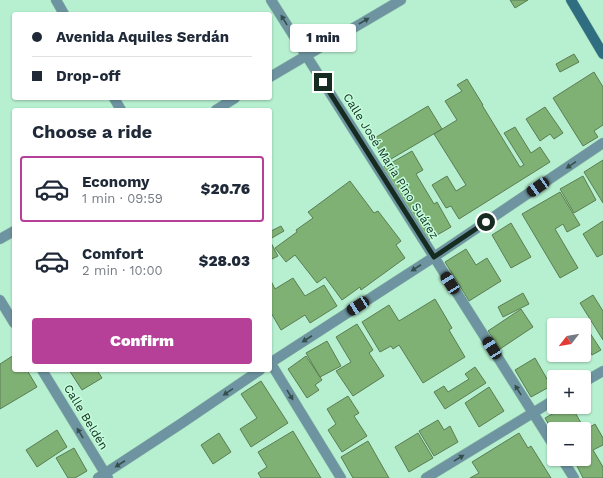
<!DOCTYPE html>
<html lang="en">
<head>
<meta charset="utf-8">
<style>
  body { margin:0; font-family:"Work Sans",sans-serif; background:#f2f2f3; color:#1f2937; height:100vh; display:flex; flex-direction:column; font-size:15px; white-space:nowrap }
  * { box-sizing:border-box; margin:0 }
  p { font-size:13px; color:#747a83 }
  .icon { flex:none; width:22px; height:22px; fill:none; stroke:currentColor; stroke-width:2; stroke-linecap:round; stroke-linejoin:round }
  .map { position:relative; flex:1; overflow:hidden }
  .sheet { position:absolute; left:12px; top:108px; width:260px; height:264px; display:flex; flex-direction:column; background:#fff; border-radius:4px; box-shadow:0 1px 3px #0004 }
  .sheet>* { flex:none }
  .hud { position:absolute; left:12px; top:12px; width:260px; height:88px; border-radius:4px; box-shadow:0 1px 3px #0004; display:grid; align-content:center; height:88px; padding:0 20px; background:#fff }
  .needle { width:26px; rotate:239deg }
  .fabs { position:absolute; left:547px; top:318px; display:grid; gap:8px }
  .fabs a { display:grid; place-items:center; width:44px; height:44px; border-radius:4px; background:#fff; box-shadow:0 1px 3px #0004; font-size:20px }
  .end { position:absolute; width:18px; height:18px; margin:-9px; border:5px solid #162c21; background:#fff; box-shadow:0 0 0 2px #fff }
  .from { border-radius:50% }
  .bubble { position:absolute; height:28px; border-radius:4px; background:#fff; box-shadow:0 1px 3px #0004; font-size:13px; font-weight:800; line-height:28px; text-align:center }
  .car { position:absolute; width:12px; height:24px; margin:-12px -6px; border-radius:5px; box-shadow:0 0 3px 1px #0007; background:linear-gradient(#222 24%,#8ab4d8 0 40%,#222 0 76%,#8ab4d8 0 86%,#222 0) }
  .hud b { display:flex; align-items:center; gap:14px; height:38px; font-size:15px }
  .hud b+b { border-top:1px solid #e0e1e3 }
  .hud i { width:10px; height:10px; background:#1f2937 }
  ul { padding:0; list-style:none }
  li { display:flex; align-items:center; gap:12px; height:66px; margin:0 8px 6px; padding:0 12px; border:2px solid transparent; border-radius:4px }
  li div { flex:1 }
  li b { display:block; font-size:15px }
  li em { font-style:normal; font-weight:800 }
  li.selected { border-color:#b64097 }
  li>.icon { width:36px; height:36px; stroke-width:1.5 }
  h2 { padding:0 20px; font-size:18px; line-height:48px }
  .primary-button { display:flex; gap:8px; margin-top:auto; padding:8px 20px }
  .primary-button a { flex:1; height:46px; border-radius:4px; background:#b64097; color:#fff; font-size:16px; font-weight:800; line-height:46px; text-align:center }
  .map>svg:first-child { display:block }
</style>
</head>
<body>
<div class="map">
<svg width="603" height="478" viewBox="0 0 603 478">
  <rect width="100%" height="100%" fill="#b7f0d0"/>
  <path fill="#7fb174" stroke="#5b7d53" d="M510,0H528L515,8Z
    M574,54L579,62L560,72L556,64Z
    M594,72L603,87V125L594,131L598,137L583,146L553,98Z
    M467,79L483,105H482L520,167L524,165L504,133L515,127L531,153L540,147L550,162L459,219L451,206L446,208L432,185L447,176L456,191L466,185L434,134L457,120L445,101L462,91L457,85Z
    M428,106L442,129L386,162L373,139Z
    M545,107L563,133L554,139L550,134L540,141L526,119Z
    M412,151L423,170L416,174L434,204L437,202L451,227L425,242L382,168Z
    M603,160V203L584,172Z
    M583,176L596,200L574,213L560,189Z
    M350,181L374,213L378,211L401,241L396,245L405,258L361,290L360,287L342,300L325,277L317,283L295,255L286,262L275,248L297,232L296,230L313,218L308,212Z
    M560,192L580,225L567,232L563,224L555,229L578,268L560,278L522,214Z
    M603,221V254L597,257L583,234Z
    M511,223L531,257L511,268L492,235Z
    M281,226L284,231L270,239V230L271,231Z
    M270,241L278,256L270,260Z
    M466,249L476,265L487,258L501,281L469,301L445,262Z
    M293,278L305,296L324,285L337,306L310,323L305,315L281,330L270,311V279L275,289Z
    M523,293L529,304L503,317L498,307Z
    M593,295L603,311V340L580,303Z
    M435,299L452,328L449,330L465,357L423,383L399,345L393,349L391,346L380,352L362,322L389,305L399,321Z
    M521,309L533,327L500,349L488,331Z
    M357,324L373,350L369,353L384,376L353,396L336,371L351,362L336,337Z
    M584,324L601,350L592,355L584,342V325H581Z
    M327,341L341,366L320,377L306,353Z
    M14,355V370H27L37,387L0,409V364Z
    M306,356L322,380L315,385L319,390L307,398L288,369Z
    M535,358L551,386L531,397L515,370Z
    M475,367L486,383L445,409L434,392L444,386L448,392L469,379L465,374Z
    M69,370H97L102,378L82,390Z
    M261,381L288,423L251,447L240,429L257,418L241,394Z
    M489,387L504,411L479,427L465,403Z
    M348,396L359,413L354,416L367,436L342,452L328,430L336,424L327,409Z
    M565,407H572L585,430L595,424L603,438V445L593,450L603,467V478H583L576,464L572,466L568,459H584V429H554V434L545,418Z
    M438,420L444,430L450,426L458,442L434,456L419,431Z
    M57,430L67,447L37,467L26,450Z
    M293,431L321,478H261L258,473L267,467L258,452Z
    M219,433L231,452L213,464L201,445Z
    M418,433L433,458L409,472L395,447Z
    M519,433L528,448L531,446L551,478H470L479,473L472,462Z
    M368,441L389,478H353L341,457Z
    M74,448L87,471L75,478H68L56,458Z"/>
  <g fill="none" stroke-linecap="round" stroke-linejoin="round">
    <defs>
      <path id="minor" d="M56,0L64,14
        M271,0L554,446
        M114,98L121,110
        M0,300L14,323
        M270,362L341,478
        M270,363L434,257L603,143
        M42,370L108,478
        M584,382L603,371
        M562,459L574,478
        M98,478L182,423L260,370
        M426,478L554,400"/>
      <path id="tertiary" d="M270,77L401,0
        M216,110L235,98
        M0,239L14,231"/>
      <path id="secondary" d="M571,0L603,54"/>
    </defs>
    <use href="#minor" stroke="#9acdb0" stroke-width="11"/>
    <use href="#tertiary" stroke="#9acdb0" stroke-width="11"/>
    <use href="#secondary" stroke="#9acdb0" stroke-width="11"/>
    <use href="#minor" stroke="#6d94a0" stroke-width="10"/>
    <use href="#tertiary" stroke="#6d94a0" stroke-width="10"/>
    <use href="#secondary" stroke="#2f6e80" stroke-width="10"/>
  </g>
  <defs><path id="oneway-solid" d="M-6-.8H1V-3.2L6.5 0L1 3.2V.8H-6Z"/></defs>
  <g fill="#34504d">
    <use href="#oneway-solid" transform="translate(284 20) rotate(-122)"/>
    <use href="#oneway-solid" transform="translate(364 21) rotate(-30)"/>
    <use href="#oneway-solid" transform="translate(571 165) rotate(146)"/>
    <use href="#oneway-solid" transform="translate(416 268) rotate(147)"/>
    <use href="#oneway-solid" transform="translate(307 339) rotate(147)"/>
    <use href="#oneway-solid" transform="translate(518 390) rotate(-122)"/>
    <use href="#oneway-solid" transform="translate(228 392) rotate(146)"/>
    <use href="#oneway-solid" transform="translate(290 395) rotate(59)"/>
    <use href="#oneway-solid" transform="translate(80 433) rotate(-121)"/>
    <use href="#oneway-solid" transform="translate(459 458) rotate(-31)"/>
    <use href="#oneway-solid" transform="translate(120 464) rotate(147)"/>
  </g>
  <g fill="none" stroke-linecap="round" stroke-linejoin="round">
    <path stroke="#162c21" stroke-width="5" d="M323,82L434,257L486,222"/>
  </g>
  <g text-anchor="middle" stroke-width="3" stroke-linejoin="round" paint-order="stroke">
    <g font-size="12" fill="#162c21" stroke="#c4fedd">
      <text transform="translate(391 166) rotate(58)" y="4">Calle José María Pino Suárez</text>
      <text transform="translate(86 417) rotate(59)" y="4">Calle Beldén</text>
    </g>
  </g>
</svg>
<div class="fabs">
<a><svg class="needle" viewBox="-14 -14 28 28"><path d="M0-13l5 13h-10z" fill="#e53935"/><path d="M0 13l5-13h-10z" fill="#747a83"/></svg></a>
<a>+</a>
<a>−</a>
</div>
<i class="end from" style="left:486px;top:222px"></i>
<i class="end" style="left:323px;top:82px"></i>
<div class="bubble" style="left:290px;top:24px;width:66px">1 min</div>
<i class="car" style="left:538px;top:187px;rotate:236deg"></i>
<i class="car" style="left:450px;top:283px;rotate:327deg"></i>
<i class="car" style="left:358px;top:306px;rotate:237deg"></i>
<i class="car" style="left:492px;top:348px;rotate:328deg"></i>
<div class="hud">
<b><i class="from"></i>Avenida Aquiles Serdán</b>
<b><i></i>Drop-off</b>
</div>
<section class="sheet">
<h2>Choose a ride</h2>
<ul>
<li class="selected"><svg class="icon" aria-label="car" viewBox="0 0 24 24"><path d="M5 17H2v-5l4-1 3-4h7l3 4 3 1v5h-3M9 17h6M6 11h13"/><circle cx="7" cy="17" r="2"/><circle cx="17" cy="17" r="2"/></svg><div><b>Economy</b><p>1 min · 09:59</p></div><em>$20.76</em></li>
<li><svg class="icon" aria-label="car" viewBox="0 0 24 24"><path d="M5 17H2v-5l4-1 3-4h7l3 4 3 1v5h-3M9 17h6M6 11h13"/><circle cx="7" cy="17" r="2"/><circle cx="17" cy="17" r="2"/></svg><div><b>Comfort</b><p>2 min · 10:00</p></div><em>$28.03</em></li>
</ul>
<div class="primary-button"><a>Confirm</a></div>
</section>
</div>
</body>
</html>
